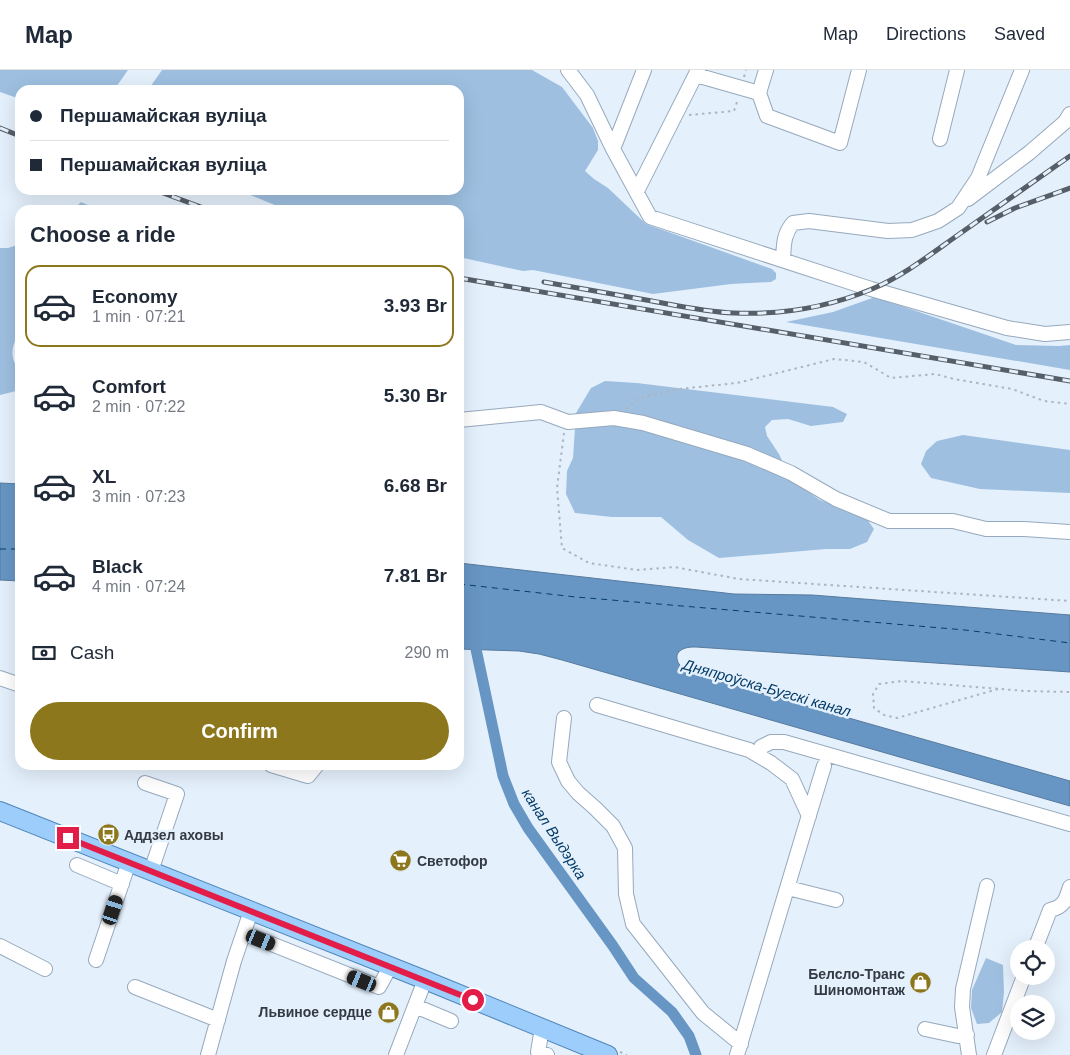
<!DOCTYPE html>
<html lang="en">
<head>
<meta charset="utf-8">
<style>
  body { margin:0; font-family:Arial,sans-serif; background:#f2f2f3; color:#1f2937; height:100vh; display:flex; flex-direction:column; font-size:19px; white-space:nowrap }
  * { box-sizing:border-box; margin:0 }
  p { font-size:16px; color:#747a83 }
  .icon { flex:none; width:28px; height:28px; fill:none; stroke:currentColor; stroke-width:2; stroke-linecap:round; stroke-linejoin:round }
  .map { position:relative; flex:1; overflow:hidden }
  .sheet { position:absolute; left:15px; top:135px; width:449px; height:565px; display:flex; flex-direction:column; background:#fff; border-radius:15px; box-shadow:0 5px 20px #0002 }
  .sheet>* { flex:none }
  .guide { position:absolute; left:15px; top:15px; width:449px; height:110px; border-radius:15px; box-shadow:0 5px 20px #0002; display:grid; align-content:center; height:110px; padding:0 15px; background:#fff }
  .controls { position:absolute; left:1010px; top:870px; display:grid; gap:10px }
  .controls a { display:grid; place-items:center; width:45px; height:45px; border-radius:50%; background:#fff; box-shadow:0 5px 20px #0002; font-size:25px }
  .end { position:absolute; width:22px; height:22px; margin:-11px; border:6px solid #e11d48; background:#fff; box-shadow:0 0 0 2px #fff }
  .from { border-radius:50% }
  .car { position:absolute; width:15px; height:30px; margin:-15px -8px; border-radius:6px; box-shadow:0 0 4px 1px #0007; background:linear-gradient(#222 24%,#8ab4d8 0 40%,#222 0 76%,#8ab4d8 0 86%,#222 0) }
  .guide b { display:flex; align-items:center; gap:18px; height:48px; font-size:19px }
  .guide b+b { border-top:1px solid #e0e1e3 }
  .guide i { width:12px; height:12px; background:#1f2937 }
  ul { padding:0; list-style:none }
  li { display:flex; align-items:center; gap:15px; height:82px; margin:0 10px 8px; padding:0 5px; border:2px solid transparent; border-radius:15px }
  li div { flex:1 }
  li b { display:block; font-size:19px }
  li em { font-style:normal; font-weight:800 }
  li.active { border-color:#8d771c }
  li>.icon { width:45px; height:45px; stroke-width:1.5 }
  h2 { padding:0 15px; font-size:22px; line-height:60px }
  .pay { display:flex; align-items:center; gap:12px; height:55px; padding:0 15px; font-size:19px }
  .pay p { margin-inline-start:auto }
  .action { display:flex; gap:10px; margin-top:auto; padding:10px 15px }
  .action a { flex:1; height:58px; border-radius:30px; background:#8d771c; color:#fff; font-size:20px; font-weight:800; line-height:58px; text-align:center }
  header { display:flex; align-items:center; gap:30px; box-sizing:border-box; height:70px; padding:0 25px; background:#fff; border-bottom:1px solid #e0e1e3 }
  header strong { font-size:24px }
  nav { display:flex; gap:28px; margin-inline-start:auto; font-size:18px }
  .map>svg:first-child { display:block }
</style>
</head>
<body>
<header>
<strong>Map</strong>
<nav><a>Map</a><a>Directions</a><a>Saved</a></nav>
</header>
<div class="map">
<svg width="1070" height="985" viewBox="0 0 1070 985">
  <rect width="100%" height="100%" fill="#e4f0fc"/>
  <path fill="#9ebfe0" d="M0,0H128L114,20H20V29L0,22Z
    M162,0H532L562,17L593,58L598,71V80L585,101L594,109L608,118L646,154L772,199L776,203V209L771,212L731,214L653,224L533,200L523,201L459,187V140H287L238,120H459V20H148Z
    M81,132L99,140H73Z
    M20,174V263C11,274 9,290 20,300V320L0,325V178H8Z
    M875,227L1016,275L1059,276L1070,275V300L786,252L833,242Z
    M605,311L637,313L833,337L847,344L843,352L811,356L788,349L772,350L765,357L767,366L779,384L791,410L820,430L866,448L874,459L867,472L850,479H826L719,488L688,470L661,447H612L575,443L566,424L567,401L573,388L576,343L591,318Z
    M963,365L1070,380V423L980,419L931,408L921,394L926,381L937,371Z
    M986,888L1003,895L1004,922L1002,942L989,953L977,954L971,938L972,920Z"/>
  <path fill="#6796c4" stroke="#577a9d" d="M0,413L20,414V511L0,510Z
    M459,493L734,524L812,525L1070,545V602L696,577C691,577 682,577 678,583C676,586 677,591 679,594C685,602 722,612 733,615L1070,711V736L562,590L539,584L519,581L459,579Z"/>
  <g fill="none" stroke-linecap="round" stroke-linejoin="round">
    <path stroke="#6796c4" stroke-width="11" d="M473,565L503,706L514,734L528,758L613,876L634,908L672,942L689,966L696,985"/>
    <path stroke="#053d69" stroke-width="1" stroke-dasharray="6 5" stroke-linecap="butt" d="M0,479H20
      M459,514L576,527L965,560L1070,573"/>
    <defs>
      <path id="minor" d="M568,0L587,25L613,79L650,147L871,219L1007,258L1045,264L1070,262
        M696,5L759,23L766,0
        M759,23L767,46L840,73L859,0
        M940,69L957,0
        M613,79L644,0
        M637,121L698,0
        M968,129L1029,83L1065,52L1070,44
        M783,190C784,175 783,165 793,153L809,151L888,161L912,160L938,151L958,138L978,108L1022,0
        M459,350L541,342L568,352L614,348L643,353L747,384L791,403L836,429L889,451H953L986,459H1024L1070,462
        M0,608L20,615
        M597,635L749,680L771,693L792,709L809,746
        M564,648L559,692L568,711L578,723L595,738L613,756L625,778L626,824L633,854L703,943L741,974
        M759,686L761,677L771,672H784L1070,754
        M271,695L308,706L317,695
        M145,713L177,724L151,801
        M77,795L122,814
        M788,818L836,830
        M244,863L379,917L390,897
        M0,876L45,899
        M1035,879L1050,840C1064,837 1066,830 1070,817
        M96,890L129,792
        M135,917L218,950
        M415,936L451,951
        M542,958L538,982L547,985
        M925,959L958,966L967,965
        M208,985L234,891L251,841
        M396,985L425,910
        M737,985L806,755L824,696
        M969,985L962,937L963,919L987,816
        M994,985L1024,906"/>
      <path id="major" d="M0,741L425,910L608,985"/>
    </defs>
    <use href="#minor" stroke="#96a9bd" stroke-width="16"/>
    <use href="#major" stroke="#4e84b9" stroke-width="20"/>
    <path stroke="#acb6c1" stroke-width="2" stroke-dasharray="2.5 4" stroke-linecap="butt" d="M744,7L746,0
      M689,45L734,41L738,29
      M626,339L639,328L679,319L737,313L834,289L864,292L891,308L935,304L954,309L1012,319L1044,331L1070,334
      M564,363L557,418L562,478L589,493L637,500L674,497L739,509L1070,531
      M998,619L897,648L884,645L874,638L873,624L879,614L902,611L1025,621L1070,622
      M620,982L627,985"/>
    <use href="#minor" stroke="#fff" stroke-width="14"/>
    <use href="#major" stroke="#9dcdfb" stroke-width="18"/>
    <defs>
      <path id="rail" d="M0,58L20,66
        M155,120L209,140
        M987,152L1015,138L1070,118
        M459,208L1070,311
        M544,212C580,218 616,225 652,231C679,236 707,242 734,243C781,245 829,237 872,219C903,206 931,184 958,165C996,138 1033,112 1070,86"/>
    </defs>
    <use href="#rail" stroke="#565e67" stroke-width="5"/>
    <use href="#rail" stroke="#e4f0fc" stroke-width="3" stroke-dasharray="9" stroke-linecap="butt"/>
  </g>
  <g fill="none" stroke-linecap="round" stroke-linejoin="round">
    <path stroke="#e11d48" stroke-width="6" d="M68,768L473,930"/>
  </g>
  <defs>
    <symbol id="bus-disc" viewBox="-11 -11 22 22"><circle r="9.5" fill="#8d771c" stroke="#e4f0fc"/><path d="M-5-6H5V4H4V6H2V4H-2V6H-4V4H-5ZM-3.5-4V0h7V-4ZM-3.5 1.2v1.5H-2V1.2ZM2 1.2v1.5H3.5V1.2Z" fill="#fff"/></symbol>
    <symbol id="supermarket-disc" viewBox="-11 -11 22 22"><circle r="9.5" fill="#8d771c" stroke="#e4f0fc"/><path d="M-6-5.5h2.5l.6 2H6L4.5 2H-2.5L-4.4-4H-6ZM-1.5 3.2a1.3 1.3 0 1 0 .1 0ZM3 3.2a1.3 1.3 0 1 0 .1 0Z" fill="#fff"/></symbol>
    <symbol id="shop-disc" viewBox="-11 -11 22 22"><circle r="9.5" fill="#8d771c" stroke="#e4f0fc"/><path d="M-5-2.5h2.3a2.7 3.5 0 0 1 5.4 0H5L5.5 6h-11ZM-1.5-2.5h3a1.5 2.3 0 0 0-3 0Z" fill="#fff"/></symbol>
  </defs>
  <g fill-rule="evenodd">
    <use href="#bus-disc" x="96" y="752" width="25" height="25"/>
    <use href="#supermarket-disc" x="388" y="778" width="25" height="25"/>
    <use href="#shop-disc" x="908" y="900" width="25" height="25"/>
    <use href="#shop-disc" x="376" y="930" width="25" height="25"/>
  </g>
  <g text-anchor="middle" stroke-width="5" stroke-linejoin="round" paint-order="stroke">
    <g font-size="14" font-weight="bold" fill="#333a43" stroke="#e4f0fc" text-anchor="start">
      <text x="124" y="770">Аддзел аховы</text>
      <text x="417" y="796">Светофор</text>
      <text x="905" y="909" text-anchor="end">Белсло-Транс<tspan x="905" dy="16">Шиномонтаж</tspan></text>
      <text x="372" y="947" text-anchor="end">Львиное сердце</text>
    </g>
    <g font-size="15" font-style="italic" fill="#053d69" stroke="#e4f0fc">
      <text transform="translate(767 618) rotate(16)" y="5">Дняпроўска-Бугскі канал</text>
      <text transform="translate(554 764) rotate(57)" y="5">канал Выдэрка</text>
    </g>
  </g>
</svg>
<div class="controls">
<a><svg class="icon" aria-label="locate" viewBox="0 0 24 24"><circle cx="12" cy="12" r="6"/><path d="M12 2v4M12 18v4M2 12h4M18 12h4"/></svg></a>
<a><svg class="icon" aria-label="layers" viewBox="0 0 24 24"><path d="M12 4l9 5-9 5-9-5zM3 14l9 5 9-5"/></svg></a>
</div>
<i class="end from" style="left:473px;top:930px"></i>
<i class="end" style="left:68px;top:768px"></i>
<i class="car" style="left:113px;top:840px;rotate:18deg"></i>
<i class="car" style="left:261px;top:870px;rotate:112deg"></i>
<i class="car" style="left:362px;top:911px;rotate:292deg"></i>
<div class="guide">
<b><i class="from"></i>Першамайская вуліца</b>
<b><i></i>Першамайская вуліца</b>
</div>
<section class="sheet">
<h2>Choose a ride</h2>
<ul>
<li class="active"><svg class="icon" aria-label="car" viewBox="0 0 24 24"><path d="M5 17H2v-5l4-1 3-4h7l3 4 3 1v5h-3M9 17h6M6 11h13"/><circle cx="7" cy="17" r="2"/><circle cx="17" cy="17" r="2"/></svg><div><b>Economy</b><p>1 min · 07:21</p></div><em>3.93 Br</em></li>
<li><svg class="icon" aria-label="car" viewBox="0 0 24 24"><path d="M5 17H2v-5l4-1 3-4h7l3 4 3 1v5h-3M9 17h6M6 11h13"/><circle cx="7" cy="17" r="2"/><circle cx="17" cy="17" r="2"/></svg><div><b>Comfort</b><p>2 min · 07:22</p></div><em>5.30 Br</em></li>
<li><svg class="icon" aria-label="car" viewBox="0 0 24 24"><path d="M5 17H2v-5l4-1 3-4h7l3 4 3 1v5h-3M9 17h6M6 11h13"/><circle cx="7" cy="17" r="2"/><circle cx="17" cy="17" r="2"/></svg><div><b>XL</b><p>3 min · 07:23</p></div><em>6.68 Br</em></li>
<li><svg class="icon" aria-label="car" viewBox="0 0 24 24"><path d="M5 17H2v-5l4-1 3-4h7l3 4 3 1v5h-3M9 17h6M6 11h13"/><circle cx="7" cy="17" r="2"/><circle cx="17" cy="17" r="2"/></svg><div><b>Black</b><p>4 min · 07:24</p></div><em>7.81 Br</em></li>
</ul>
<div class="pay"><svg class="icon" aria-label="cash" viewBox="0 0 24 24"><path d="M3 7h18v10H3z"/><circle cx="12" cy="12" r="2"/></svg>Cash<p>290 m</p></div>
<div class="action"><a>Confirm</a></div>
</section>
</div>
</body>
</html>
